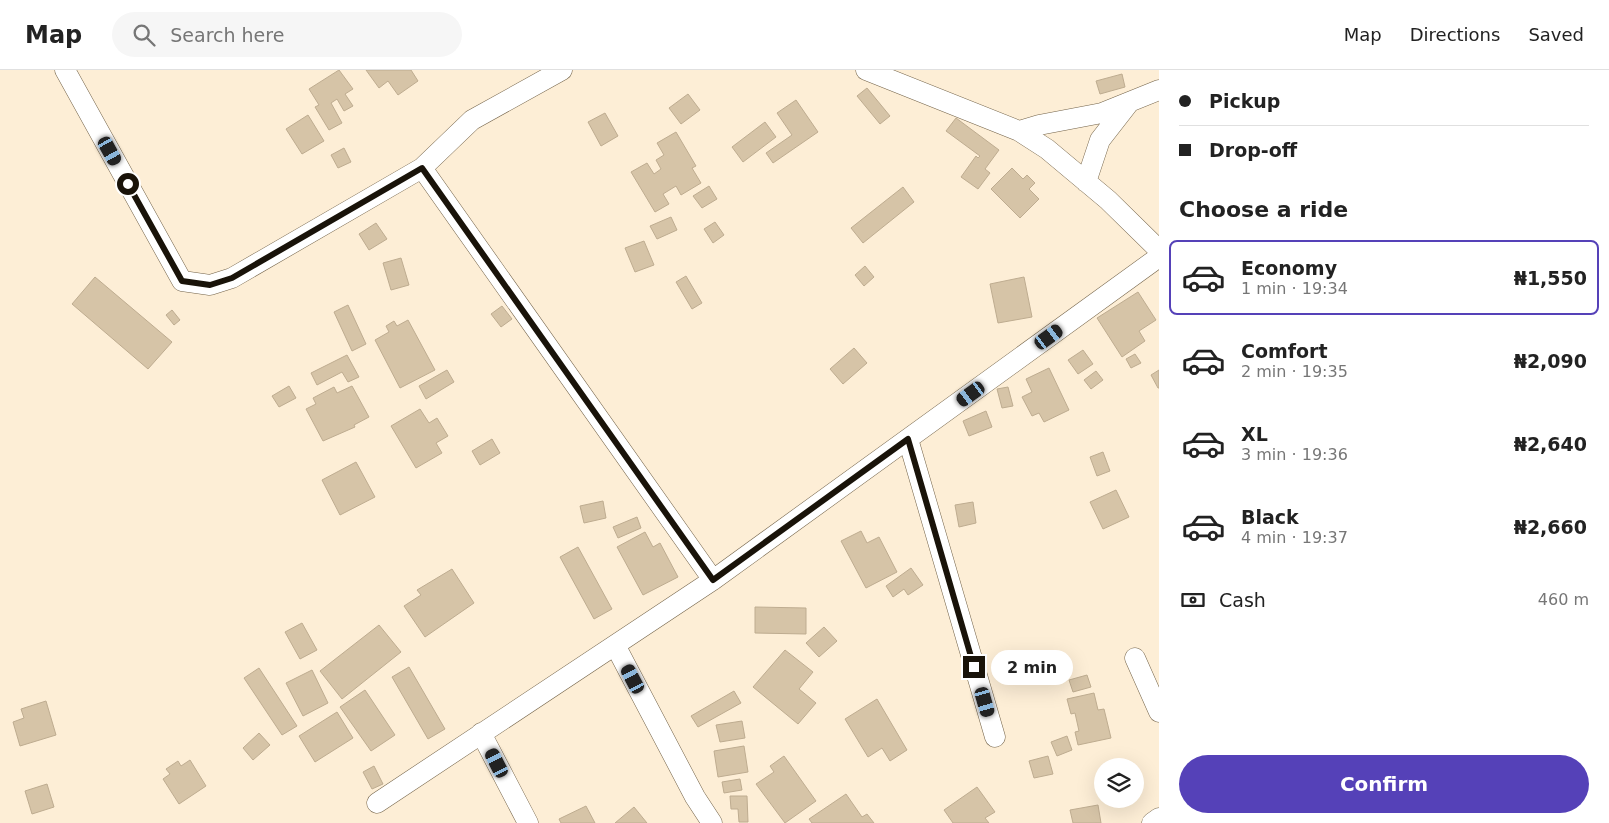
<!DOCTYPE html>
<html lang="en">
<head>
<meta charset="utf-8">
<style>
  body { margin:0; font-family:"DejaVu Sans",sans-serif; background:#f6f6f6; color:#222; height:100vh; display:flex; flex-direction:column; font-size:19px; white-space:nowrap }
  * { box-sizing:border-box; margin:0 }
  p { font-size:16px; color:#767676 }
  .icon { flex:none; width:28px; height:28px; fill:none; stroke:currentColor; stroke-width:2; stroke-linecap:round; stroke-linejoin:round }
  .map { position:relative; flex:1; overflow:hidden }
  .sheet { display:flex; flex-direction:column; background:#fff; width:450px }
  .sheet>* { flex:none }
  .banner { display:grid; align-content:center; height:110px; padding:0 20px; background:#fff }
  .fabs { position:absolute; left:1094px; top:688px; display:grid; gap:10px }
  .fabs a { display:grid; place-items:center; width:50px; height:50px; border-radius:50%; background:#fff; box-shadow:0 5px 20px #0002; font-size:25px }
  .end { position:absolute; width:22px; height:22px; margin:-11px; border:6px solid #191309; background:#fff; box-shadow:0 0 0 2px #fff }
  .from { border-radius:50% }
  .bubble { position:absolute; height:35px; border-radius:18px; background:#fff; box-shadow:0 5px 20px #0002; font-size:16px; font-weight:600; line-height:35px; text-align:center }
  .car { position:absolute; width:15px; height:30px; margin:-15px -8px; border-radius:6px; box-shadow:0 0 4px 1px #0007; background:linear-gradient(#222 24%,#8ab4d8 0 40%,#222 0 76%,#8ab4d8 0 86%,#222 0) }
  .banner b { display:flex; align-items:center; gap:18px; height:48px; font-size:19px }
  .banner b+b { border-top:1px solid #e0e0e0 }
  .banner i { width:12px; height:12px; background:#222 }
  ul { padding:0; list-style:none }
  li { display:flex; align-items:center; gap:15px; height:75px; margin:0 10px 8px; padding:0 10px; border:2px solid transparent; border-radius:8px }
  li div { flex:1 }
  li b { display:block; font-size:19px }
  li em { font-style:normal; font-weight:600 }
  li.active { border-color:#5541b8 }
  li>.icon { width:45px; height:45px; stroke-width:1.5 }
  h2 { padding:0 20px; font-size:22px; line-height:60px }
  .pay { display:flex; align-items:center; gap:12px; height:55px; padding:0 20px; font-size:19px }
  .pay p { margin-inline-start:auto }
  .primary-button { display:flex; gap:10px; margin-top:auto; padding:10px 20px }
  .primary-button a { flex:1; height:58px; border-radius:30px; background:#5541b8; color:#fff; font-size:20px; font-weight:600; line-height:58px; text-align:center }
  header { display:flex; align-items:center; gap:30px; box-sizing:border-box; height:70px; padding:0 25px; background:#fff; border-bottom:1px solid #e0e0e0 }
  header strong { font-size:24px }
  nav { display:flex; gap:28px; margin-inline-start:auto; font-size:18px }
  .search { width:350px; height:45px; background:#f6f6f6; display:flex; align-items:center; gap:12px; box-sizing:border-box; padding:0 18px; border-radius:28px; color:#767676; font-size:19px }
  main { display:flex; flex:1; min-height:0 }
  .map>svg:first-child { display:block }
</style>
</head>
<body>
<header>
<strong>Map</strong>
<div class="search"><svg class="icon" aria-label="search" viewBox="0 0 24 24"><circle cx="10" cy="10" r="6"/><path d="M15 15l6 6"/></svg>Search here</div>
<nav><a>Map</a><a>Directions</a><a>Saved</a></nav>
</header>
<main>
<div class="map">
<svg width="1159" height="753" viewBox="0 0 1159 753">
  <rect width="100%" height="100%" fill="#fdeed6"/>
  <path fill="#d6c4a7" stroke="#beac90" d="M339,0L353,19L345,24L353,36L344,41L337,29L331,33L342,53L329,60L315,37L319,35L309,19Z
    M366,0H411L418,11L398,25L388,11L379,18Z
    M1122,4L1125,17L1100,24L1096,11Z
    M867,18L890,46L880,54L857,26Z
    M688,24L700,40L681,54L669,38Z
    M796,30L818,62L773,93L766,83L792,65L777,43Z
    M605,43L618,66L601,76L588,52Z
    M308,45L324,71L302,84L286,59Z
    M956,48L999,80L985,99L990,103L978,119L961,107L976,86L978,88L980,86L946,61Z
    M765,52L776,67L743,92L732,77Z
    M676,62L696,96L692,98L701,113L681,125L676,116L663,124L669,134L655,142L631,102L647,93L654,104L661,99L656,90L664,85L657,73Z
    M344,78L351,92L338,98L331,85Z
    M1012,98L1023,109L1027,105L1035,113L1029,119L1039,129L1020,148L991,119Z
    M709,116L717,129L702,138L693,126Z
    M903,117L914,132L863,173L851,158Z
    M671,147L677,160L657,169L650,156Z
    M715,152L724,165L713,173L704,159Z
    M376,153L387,169L369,180L359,164Z
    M644,171L654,195L635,202L625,178Z
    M401,188L409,215L391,220L383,193Z
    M865,196L874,207L864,216L855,205Z
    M686,206L702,233L692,239L676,212Z
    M95,207L172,272L148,299L72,234Z
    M1024,207L1032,247L998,253L990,214Z
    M1138,222L1156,250L1139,261L1145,271L1122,287L1097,248Z
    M348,235L366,274L352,281L334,242Z
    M502,236L512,249L501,257L491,244Z
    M172,240L180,250L174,255L166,245Z
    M408,250L435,300L400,318L375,270L389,262L386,256L394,251L397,256Z
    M854,278L867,293L843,314L830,299Z
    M1083,280L1093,294L1078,304L1068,290Z
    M1135,284L1141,293L1131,298L1126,289Z
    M347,285L359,307L348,312L342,302L317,315L311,303Z
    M1049,298L1069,340L1044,352L1039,343L1032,346L1022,327L1032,322L1026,309Z
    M447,300L454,312L426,329L419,316Z
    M1159,300V318H1158L1151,305Z
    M1096,301L1103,310L1091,319L1084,310Z
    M289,316L296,328L279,337L272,326Z
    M352,316L369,347L354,355L355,357L323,371L306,339L316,334L313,328L334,317L337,323Z
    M1008,317L1013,336L1002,338L997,319Z
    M420,339L429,353L437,348L448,366L436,373L442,383L416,398L391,356Z
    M986,341L992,357L969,366L963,351Z
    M492,369L500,383L480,395L472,381Z
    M1103,382L1110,401L1097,406L1090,387Z
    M356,392L375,427L340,445L322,410Z
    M1116,420L1129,447L1103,459L1090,432Z
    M603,431L606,448L584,453L580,436Z
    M973,432L976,453L959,457L955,435Z
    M637,447L641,458L618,468L613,457Z
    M861,461L867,473L879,467L897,502L866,518L841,471Z
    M645,462L653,477L660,473L678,507L643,525L617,477Z
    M578,477L612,539L594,549L560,487Z
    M911,498L923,515L908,525L904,519L893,527L886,516Z
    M452,499L474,533L425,567L404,536L421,525L417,520Z
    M755,537L806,538V564L755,563Z
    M302,553L317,580L300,589L285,562Z
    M379,555L401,582L342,629L320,601Z
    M824,557L837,571L819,587L806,573Z
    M785,580L813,602L799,619L816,633L798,654L753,617Z
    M409,597L445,659L428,669L392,607Z
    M259,598L297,656L282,665L244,608Z
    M312,600L328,633L303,646L286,613Z
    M1087,605L1091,617L1073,622L1069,610Z
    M365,620L395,665L371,681L340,637Z
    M734,621L741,633L698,657L691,646Z
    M1094,623L1098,640L1104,639L1111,668L1078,675L1075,662L1079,661L1075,643L1071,644L1067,629Z
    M877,629L907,680L890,691L882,678L868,687L845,649Z
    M46,631L56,665L20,676L13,652L24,648L21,639Z
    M337,642L353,668L315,692L299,666Z
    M742,651L745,668L720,672L716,655Z
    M259,663L270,675L253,690L243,678Z
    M1067,666L1072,680L1057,686L1051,672Z
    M744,676L748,702L718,707L714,681Z
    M784,686L816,731L785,753L756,714L774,702L770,696Z
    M1048,686L1053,704L1034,708L1029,691Z
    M190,690L206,716L179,734L163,709L170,704L166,699L178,691L181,696Z
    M374,696L383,714L372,719L363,702Z
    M740,709L742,720L724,723L722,712Z
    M47,714L54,737L32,744L25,721Z
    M977,717L995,742L985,748L989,753H953L944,740Z
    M846,724L862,747L867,744L874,753H812L809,749Z
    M730,726H747L748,752H739L738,739H731Z
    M1098,735L1101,753H1073L1070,740Z
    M586,736L595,753H561L559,749Z
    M634,737L647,753H615Z"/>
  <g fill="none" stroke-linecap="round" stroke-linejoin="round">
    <defs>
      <path id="minor" d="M65,0L182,211L210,215L232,208L422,98L472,50L562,0
        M866,0L1019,61L1047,79L1108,130L1159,180
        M1019,61L1039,55L1102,43L1159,20
        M422,98L713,510
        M1086,112L1100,70L1128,34
        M908,369L995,667
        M615,575L695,727L712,753
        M1135,588L1159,642
        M481,663L528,753
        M377,733L713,510L1159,187
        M1152,753L1159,748"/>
    </defs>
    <use href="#minor" stroke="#736349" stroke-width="21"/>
    <use href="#minor" stroke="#fff" stroke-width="20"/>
  </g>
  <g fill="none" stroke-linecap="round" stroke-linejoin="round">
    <path stroke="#191309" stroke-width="6" d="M128,114L182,211L210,215L232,208L422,98L713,510L908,369L974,597"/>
  </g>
</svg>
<div class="fabs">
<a><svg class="icon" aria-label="layers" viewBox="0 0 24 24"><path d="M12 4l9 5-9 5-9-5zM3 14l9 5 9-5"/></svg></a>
</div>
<i class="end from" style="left:128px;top:114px"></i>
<i class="end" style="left:974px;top:597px"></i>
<div class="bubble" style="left:991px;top:580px;width:82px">2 min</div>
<i class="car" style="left:110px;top:81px;rotate:151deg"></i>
<i class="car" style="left:1049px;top:267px;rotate:54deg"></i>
<i class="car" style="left:971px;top:324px;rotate:234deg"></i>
<i class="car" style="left:633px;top:609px;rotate:332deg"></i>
<i class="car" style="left:985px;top:632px;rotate:164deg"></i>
<i class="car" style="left:497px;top:693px;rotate:333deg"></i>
</div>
<section class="sheet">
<div class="banner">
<b><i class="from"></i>Pickup</b>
<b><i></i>Drop-off</b>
</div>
<h2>Choose a ride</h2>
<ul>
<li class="active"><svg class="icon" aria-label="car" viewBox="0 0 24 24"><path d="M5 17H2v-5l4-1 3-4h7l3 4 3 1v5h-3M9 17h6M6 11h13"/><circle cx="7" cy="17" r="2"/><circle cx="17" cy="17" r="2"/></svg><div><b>Economy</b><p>1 min · 19:34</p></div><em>₦1,550</em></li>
<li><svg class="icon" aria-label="car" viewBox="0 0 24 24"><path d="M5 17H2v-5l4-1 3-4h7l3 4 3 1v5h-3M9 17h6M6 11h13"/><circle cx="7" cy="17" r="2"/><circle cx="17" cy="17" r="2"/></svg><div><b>Comfort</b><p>2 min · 19:35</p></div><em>₦2,090</em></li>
<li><svg class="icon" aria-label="car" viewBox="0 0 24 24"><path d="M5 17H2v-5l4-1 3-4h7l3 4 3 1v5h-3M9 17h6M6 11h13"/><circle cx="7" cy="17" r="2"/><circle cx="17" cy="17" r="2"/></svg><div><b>XL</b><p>3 min · 19:36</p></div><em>₦2,640</em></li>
<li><svg class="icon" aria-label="car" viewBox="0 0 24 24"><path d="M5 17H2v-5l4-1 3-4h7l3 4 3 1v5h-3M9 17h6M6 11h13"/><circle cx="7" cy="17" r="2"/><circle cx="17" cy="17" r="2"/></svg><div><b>Black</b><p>4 min · 19:37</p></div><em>₦2,660</em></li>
</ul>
<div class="pay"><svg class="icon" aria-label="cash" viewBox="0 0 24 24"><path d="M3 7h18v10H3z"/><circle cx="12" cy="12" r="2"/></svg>Cash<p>460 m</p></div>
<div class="primary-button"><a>Confirm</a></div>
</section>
</main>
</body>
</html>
